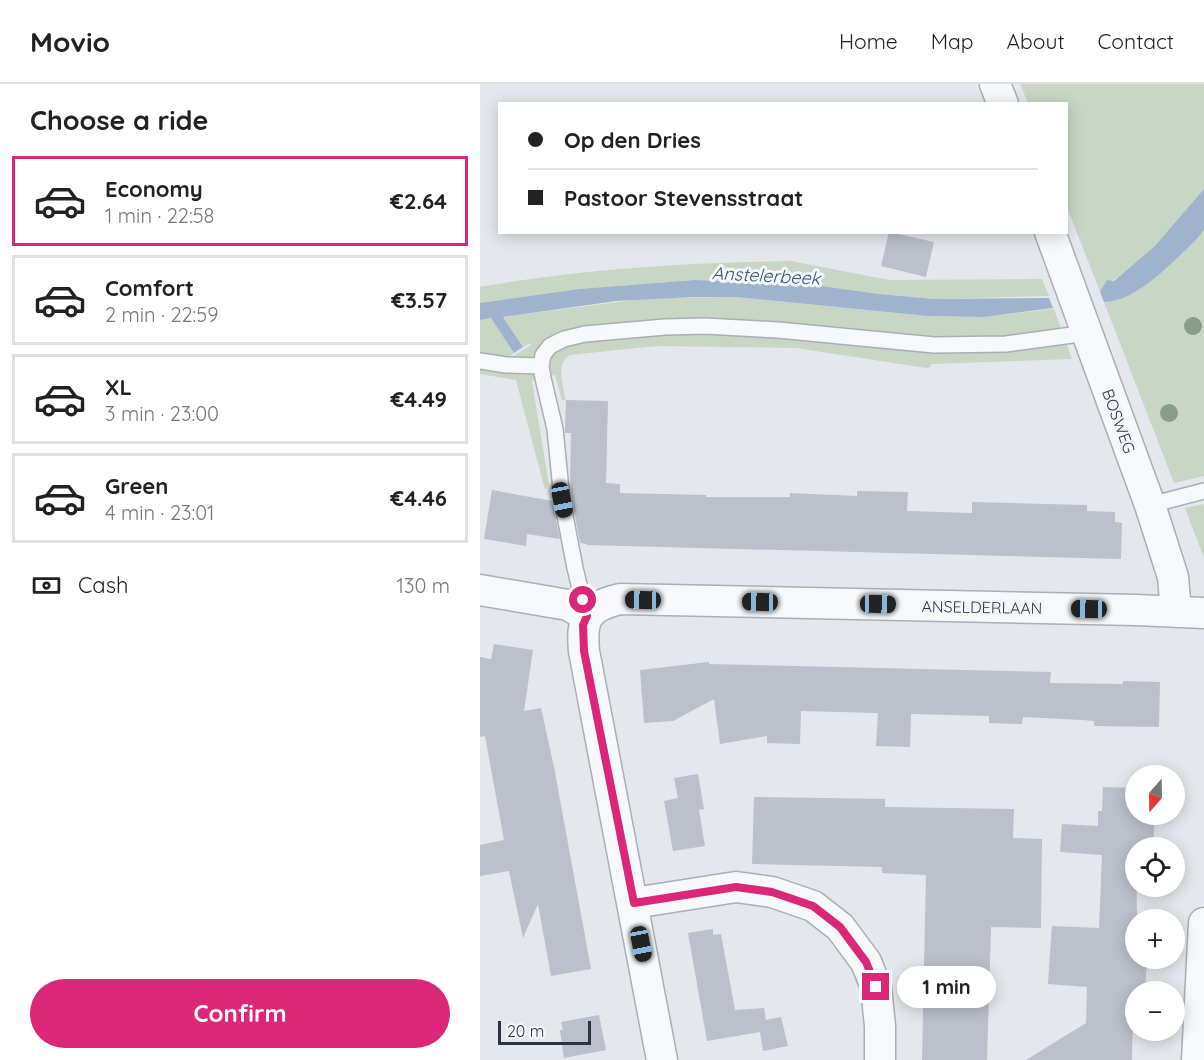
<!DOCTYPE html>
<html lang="en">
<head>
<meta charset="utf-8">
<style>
  body { margin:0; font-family:Quicksand,sans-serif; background:#f2f2f2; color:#222; height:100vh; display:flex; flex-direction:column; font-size:22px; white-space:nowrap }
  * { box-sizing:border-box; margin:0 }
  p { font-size:20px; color:#767676 }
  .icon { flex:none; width:33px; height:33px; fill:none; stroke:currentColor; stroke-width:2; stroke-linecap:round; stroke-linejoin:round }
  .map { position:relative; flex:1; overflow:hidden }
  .details { display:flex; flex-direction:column; background:#fff; width:480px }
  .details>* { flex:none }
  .banner { position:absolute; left:18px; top:18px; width:570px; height:132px; border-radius:0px; box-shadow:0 3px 15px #0003; display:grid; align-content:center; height:132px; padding:0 30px; background:#fff }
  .needle { width:39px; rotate:200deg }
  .controls { position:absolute; left:645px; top:681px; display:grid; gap:12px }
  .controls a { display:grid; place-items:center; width:60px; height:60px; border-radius:50%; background:#fff; box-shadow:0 3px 15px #0003; font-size:30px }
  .scale { position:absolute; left:18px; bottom:15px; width:93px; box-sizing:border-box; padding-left:6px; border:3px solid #2b3445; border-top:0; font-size:16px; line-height:21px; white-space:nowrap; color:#2b3445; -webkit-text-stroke:4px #f4f6f9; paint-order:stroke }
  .end { position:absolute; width:27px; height:27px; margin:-14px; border:8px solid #db2777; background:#fff; box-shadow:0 0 0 3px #fff }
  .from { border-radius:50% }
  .bubble { position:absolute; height:42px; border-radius:21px; background:#fff; box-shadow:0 3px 15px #0003; font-size:20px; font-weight:700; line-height:42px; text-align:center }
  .car { position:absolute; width:18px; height:36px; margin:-18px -9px; border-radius:8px; box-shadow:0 0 4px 2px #0007; background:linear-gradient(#222 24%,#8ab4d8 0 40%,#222 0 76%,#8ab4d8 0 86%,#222 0) }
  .banner b { display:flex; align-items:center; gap:21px; height:57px; font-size:22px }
  .banner b+b { border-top:2px solid #e0e0e0 }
  .banner i { width:15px; height:15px; background:#222 }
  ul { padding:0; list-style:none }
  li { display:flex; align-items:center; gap:18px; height:90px; margin:0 12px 9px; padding:0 18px; border:3px solid #e0e0e0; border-radius:0px }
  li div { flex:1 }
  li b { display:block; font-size:22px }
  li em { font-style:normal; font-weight:700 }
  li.current { border-color:#db2777 }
  li>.icon { width:54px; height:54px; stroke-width:1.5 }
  h2 { padding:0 30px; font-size:27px; line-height:72px }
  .pay { display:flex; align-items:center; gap:15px; height:66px; padding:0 30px; font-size:22px }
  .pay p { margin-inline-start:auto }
  .action { display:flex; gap:12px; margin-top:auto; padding:12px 30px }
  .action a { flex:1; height:69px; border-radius:36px; background:#db2777; color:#fff; font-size:24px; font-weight:700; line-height:69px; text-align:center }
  header { display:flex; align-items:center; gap:36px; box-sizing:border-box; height:84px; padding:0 30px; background:#fff; border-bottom:2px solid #e0e0e0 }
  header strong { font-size:28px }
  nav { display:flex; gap:33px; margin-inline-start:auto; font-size:21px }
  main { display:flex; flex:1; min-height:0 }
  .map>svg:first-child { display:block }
</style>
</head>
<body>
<header>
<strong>Movio</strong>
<nav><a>Home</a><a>Map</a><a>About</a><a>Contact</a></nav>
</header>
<main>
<section class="details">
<h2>Choose a ride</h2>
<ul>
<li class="current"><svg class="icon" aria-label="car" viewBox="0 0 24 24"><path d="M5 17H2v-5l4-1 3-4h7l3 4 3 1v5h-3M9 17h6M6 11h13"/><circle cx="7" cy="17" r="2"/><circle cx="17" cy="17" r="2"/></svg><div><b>Economy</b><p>1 min · 22:58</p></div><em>€2.64</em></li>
<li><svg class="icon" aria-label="car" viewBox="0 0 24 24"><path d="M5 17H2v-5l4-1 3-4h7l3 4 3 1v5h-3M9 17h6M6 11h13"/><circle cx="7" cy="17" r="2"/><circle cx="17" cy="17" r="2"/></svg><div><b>Comfort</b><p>2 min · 22:59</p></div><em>€3.57</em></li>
<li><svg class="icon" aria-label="car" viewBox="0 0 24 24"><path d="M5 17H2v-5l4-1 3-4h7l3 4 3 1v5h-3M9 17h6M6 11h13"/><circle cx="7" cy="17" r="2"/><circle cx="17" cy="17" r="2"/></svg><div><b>XL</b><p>3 min · 23:00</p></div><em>€4.49</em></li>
<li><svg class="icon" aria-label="car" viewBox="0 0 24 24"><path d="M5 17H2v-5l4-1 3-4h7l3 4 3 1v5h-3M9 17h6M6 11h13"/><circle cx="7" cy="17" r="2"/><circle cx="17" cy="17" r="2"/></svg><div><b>Green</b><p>4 min · 23:01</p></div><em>€4.46</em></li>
</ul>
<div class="pay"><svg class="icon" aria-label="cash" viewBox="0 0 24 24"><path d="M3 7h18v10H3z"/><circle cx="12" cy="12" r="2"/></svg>Cash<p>130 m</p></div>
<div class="action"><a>Confirm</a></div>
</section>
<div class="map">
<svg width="724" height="976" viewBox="0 0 724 976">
  <rect width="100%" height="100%" fill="#e4e7ec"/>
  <path fill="#c9d6c5" d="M540,0H724V105C706,132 682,157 657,179C647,187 627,199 620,208L587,123L586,20L548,19Z
    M724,146V392L694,399L624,218C654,218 706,169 724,146Z
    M311,177L409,196L562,195L569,212L454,215L399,210L334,201L215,196L99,205L0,219V203C102,185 207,179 311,177Z
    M256,213L447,232L504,233L574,225L592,275L451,280L450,283L446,284L316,264L177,262L90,271C75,281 83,301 86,316H82L75,291L52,297L69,401L65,406L36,296L0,290V236L11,234L34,269L26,275L27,276L51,261L50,259L43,263L23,233L169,214Z
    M724,420V474L705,424Z"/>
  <path fill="#9fb4cc" d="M724,105V146L716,156C694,177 656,218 624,218L620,208L627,196L634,197L674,163Z
    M215,196L334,201L399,210L454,215L561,214H569L573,224L504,233L447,232L256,213H214L136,217L23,233L43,263L34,269L11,234L0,236V219L99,205Z"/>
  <path fill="#bbc0ca" d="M409,148L454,158L446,193L401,182Z
    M86,316L128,317L126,399L140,400V409L226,411V413H310V409L377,412V407L428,408L427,427L492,429V418L607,421V427L635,428V438L642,439L641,475L107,461V460L100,459L92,415L90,394L91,349H85Z
    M12,406L72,417L80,455L47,450L46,462L4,455Z
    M14,560L53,566L44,627L61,624L74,683L111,885L71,892L58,820L43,854L29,787L0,792V761L24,756L5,652L0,653V573L11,575Z
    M229,578V580L571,588L570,599L643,600V597L680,598L679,643L614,642V637L602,636L543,633L542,640L509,639V632L431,630L430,663L396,662L398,629L321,627L320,660L287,659V652L240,660L234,615L193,637L164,639L160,586Z
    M218,690L224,725L219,726L225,762L193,767L184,717L198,714L194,694Z
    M623,703L656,704V730H675L673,764H656L657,832L669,833V836H656V874H667L665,908H656V919H653L652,976H546L606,939L607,903L568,900L570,868L572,842L619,844L622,771L580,768L582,740L618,742V727H622Z
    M274,713L405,715V723L534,725L533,754L562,755L561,844L511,843L507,976H442L446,791L402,789V783L272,780Z
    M233,845V851L241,850L255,926L284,924L286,936L301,933L308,962L283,967L280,948L227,957L208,849Z
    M119,931L126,966L84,974L80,946H83L81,938Z"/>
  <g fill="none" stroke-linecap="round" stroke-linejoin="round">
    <defs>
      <path id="service" d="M0,277L26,281L61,282
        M670,421L724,407
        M106,530L95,484L82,416L75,345L63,294L61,282L63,271L70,262L84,255L105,250L185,243L225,242L298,246L454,261L526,260L607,249"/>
      <path id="minor" d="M515,0L523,20
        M570,148L670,421L693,493L696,528
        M0,506L88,521L107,532
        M154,819L256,803L292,808L333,822L360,843L386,878L396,903L400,942V976
        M182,976L104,567C101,534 107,523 140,515L656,526L724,529
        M717,976L724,839"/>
    </defs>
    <use href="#service" stroke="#a9aeb7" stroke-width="18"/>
    <use href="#minor" stroke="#a9aeb7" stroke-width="33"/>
    <use href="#service" stroke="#f7f8fa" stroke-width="15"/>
    <use href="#minor" stroke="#f7f8fa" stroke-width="30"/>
  </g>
  <g fill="#899d89">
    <circle cx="713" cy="242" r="9"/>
    <circle cx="689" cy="329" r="9"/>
  </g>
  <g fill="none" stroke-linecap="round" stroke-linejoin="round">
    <path stroke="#db2777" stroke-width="8" d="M103,516L107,532L103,541L104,567L154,819L256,803L292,808L333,822L360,843L386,878L396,903"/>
  </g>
  <g text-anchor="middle" stroke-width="6" stroke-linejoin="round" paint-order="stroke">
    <g font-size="16" fill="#2b3445" stroke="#f4f6f9">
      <text transform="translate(639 337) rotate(70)" y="6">BOSWEG</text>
      <text transform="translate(502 523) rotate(1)" y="6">ANSELDERLAAN</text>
    </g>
    <g font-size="18" font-style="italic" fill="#34527a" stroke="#f4f6f9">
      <text transform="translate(286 192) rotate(3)" y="6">Anstelerbeek</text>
    </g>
  </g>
</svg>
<div class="controls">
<a><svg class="needle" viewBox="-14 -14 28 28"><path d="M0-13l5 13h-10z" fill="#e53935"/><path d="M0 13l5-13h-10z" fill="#767676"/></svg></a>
<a><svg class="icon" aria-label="locate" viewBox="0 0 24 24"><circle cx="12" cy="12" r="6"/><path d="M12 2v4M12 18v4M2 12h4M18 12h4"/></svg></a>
<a>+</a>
<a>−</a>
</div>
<div class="scale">20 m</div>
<i class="end from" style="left:103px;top:516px"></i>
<i class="end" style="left:396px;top:903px"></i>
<div class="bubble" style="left:417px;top:882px;width:99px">1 min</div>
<i class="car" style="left:82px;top:416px;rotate:169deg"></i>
<i class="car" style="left:163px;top:516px;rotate:271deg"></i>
<i class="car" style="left:280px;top:518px;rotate:271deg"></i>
<i class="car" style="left:398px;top:520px;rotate:91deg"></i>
<i class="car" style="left:609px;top:525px;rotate:271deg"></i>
<i class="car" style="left:161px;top:860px;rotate:169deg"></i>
<div class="banner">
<b><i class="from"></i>Op den Dries</b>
<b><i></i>Pastoor Stevensstraat</b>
</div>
</div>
</main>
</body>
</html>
